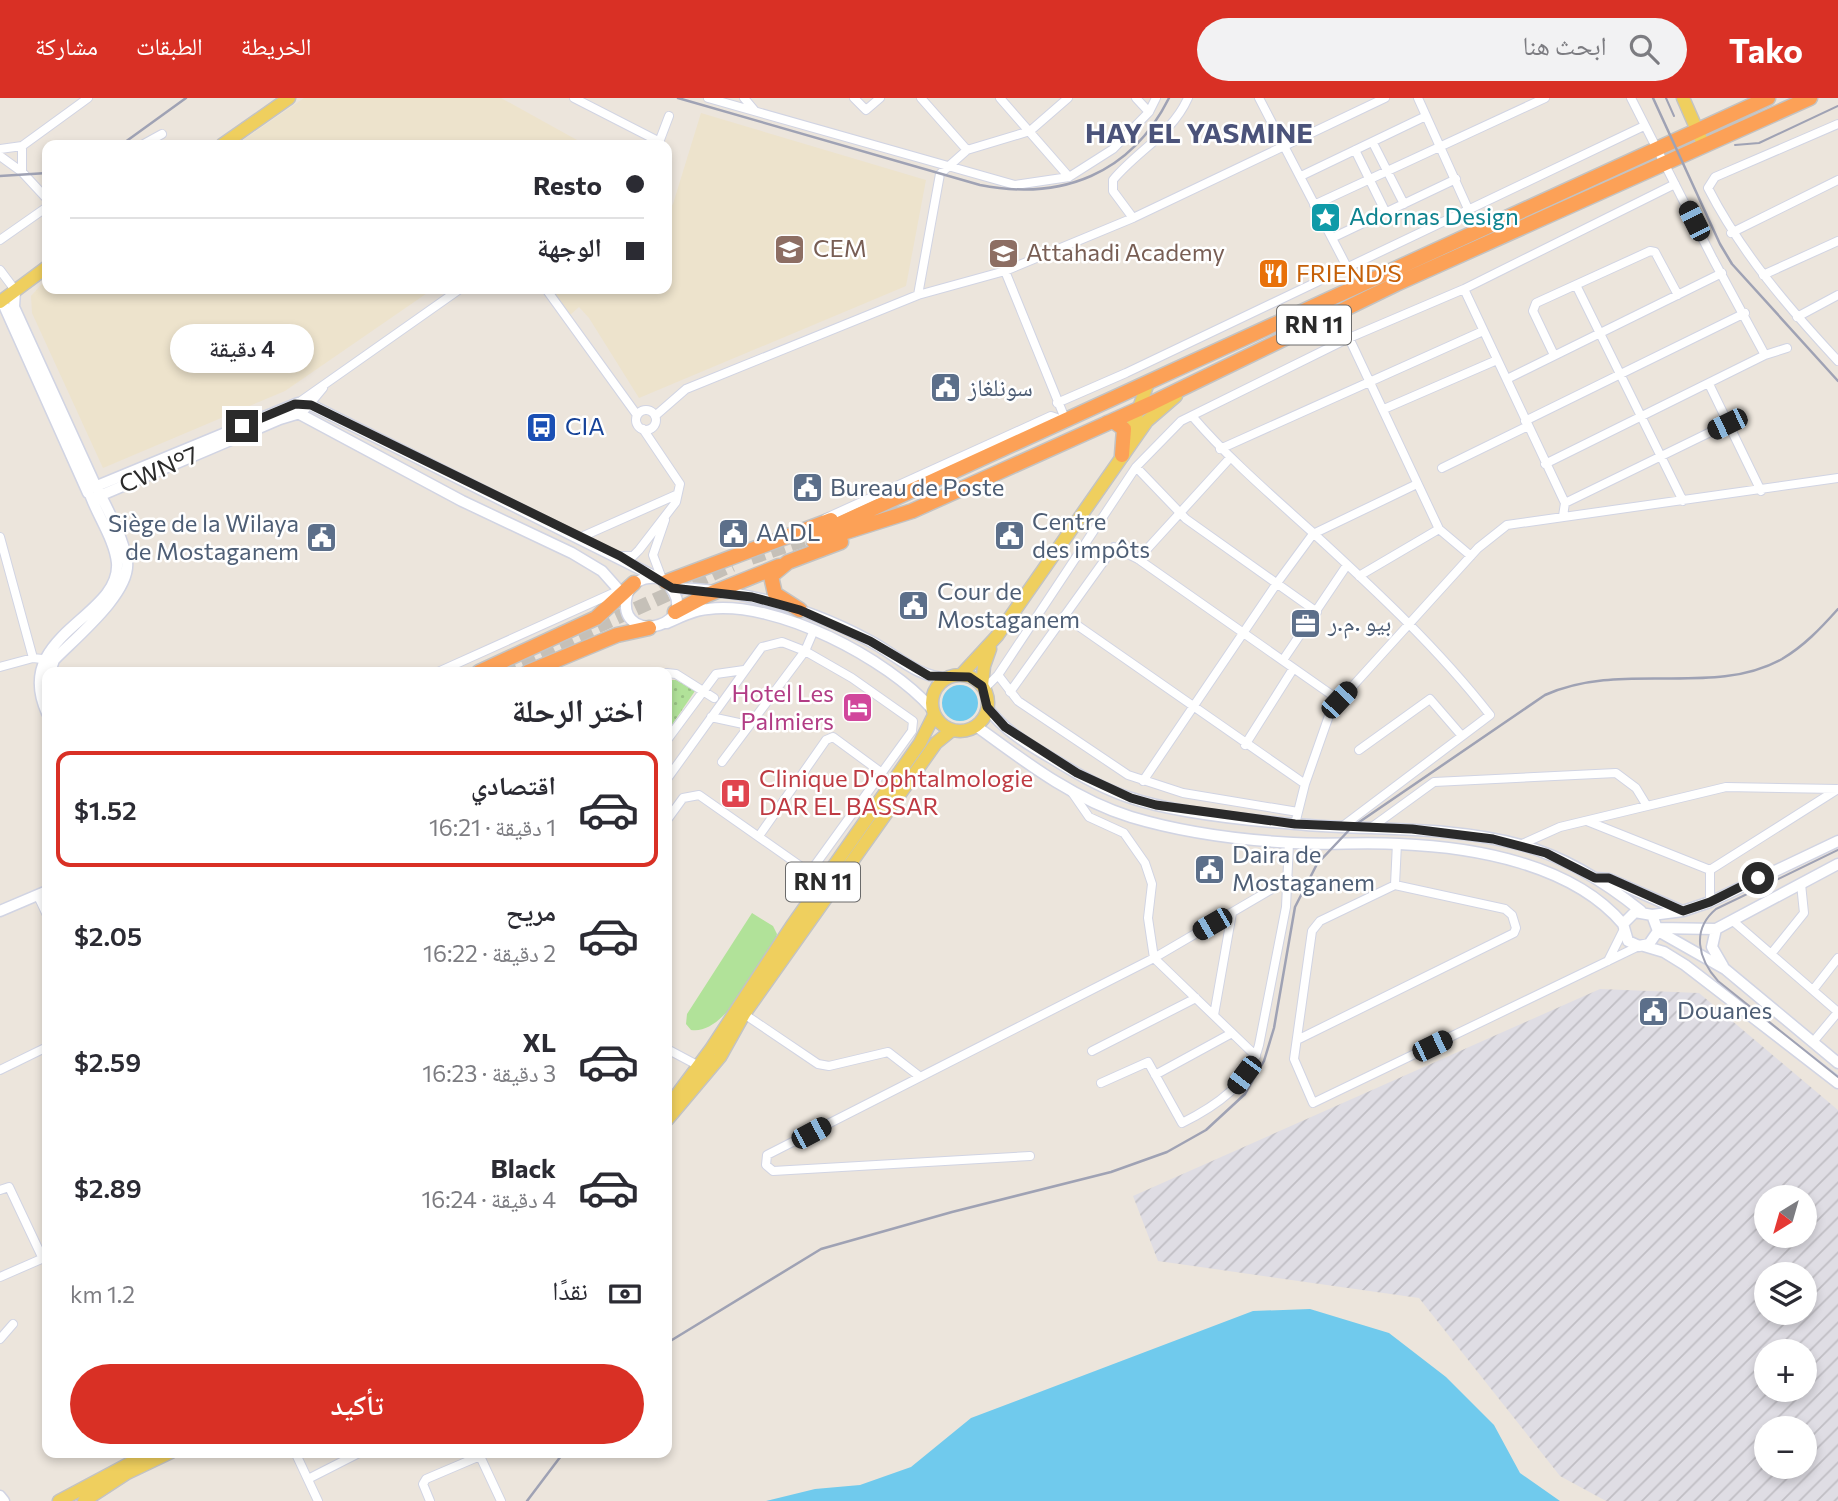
<!DOCTYPE html>
<html lang="ar">
<head>
<meta charset="utf-8">
<style>
  body { margin:0; font-family:Commissioner,"Noto Naskh Arabic",sans-serif; background:#f2f2f3; color:#2b2b33; direction:rtl; height:100vh; display:flex; flex-direction:column; font-size:26px; white-space:nowrap }
  * { box-sizing:border-box; margin:0 }
  p { font-size:23px; color:#7c7c81 }
  .icon { flex:none; width:38px; height:38px; fill:none; stroke:currentColor; stroke-width:2; stroke-linecap:round; stroke-linejoin:round }
  .map { position:relative; flex:1; overflow:hidden; direction:ltr }
  .drawer { position:absolute; left:42px; top:569px; width:630px; height:791px; display:flex; flex-direction:column; background:#fff; border-radius:14px; box-shadow:0 4px 10px #0003; direction:rtl }
  .drawer>* { flex:none }
  .banner { position:absolute; left:42px; top:42px; width:630px; height:154px; border-radius:14px; box-shadow:0 4px 10px #0003; direction:rtl; display:grid; align-content:center; height:154px; padding:0 28px; background:#fff }
  .needle { width:46px; rotate:217deg }
  .tools { position:absolute; left:1754px; top:1087px; display:grid; gap:14px }
  .tools a { display:grid; place-items:center; width:63px; height:63px; border-radius:50%; background:#fff; box-shadow:0 4px 10px #0003; font-size:35px }
  .end { position:absolute; width:32px; height:32px; margin:-16px; border:9px solid #2a2a2a; background:#fff; box-shadow:0 0 0 4px #fff }
  .from { border-radius:50% }
  .bubble { position:absolute; height:49px; border-radius:24px; background:#fff; box-shadow:0 4px 10px #0003; font-size:23px; font-weight:600; line-height:49px; text-align:center; direction:rtl }
  .car { position:absolute; width:21px; height:42px; margin:-21px -10px; border-radius:9px; box-shadow:0 0 5px 2px #0007; background:linear-gradient(#222 24%,#8ab4d8 0 40%,#222 0 76%,#8ab4d8 0 86%,#222 0) }
  .banner b { display:flex; align-items:center; gap:24px; height:66px; font-size:26px }
  .banner b+b { border-top:2px solid #e1e1e2 }
  .banner i { width:18px; height:18px; background:#2b2b33 }
  ul { padding:0; list-style:none }
  li { display:flex; align-items:center; gap:21px; height:116px; margin:0 14px 10px; padding:0 14px; border:4px solid transparent; border-radius:14px }
  li div { flex:1 }
  li b { display:block; font-size:26px }
  li em { font-style:normal; font-weight:600 }
  li.current { border-color:#d93025 }
  li>.icon { width:63px; height:63px; stroke-width:1.5 }
  h2 { padding:0 28px; font-size:32px; line-height:84px }
  .pay { display:flex; align-items:center; gap:18px; height:77px; padding:0 28px; font-size:26px }
  .pay p { margin-inline-start:auto }
  .button { display:flex; gap:14px; margin-top:auto; padding:14px 28px }
  .button a { flex:1; height:80px; border-radius:42px; background:#d93025; color:#fff; font-size:28px; font-weight:600; line-height:80px; text-align:center }
  header { display:flex; align-items:center; gap:42px; box-sizing:border-box; height:98px; padding:0 35px; background:#d93025; color:#fff }
  header strong { font-size:33px }
  nav { display:flex; gap:38px; margin-inline-start:auto; font-size:24px }
  .search { width:490px; height:63px; background:#f2f2f3; display:flex; align-items:center; gap:18px; box-sizing:border-box; padding:0 24px; border-radius:38px; color:#7c7c81; font-size:26px }
  .map>svg:first-child { display:block }
</style>
</head>
<body>
<header>
<strong>Tako</strong>
<div class="search"><svg class="icon" aria-label="search" viewBox="0 0 24 24"><circle cx="10" cy="10" r="6"/><path d="M15 15l6 6"/></svg>ابحث هنا</div>
<nav><a>الخريطة</a><a>الطبقات</a><a>مشاركة</a></nav>
</header>
<div class="map">
<svg width="1838" height="1403" viewBox="0 0 1838 1403">
  <defs>
    <pattern id="industrial-furrows" width="10" height="10" patternUnits="userSpaceOnUse" patternTransform="scale(1.75)"><rect width="10" height="10" fill="#dfdde4"/><path d="M-1 1l2-2M0 10L10 0M9 11l2-2" fill="none" stroke="#c0bec4"/></pattern>
    <pattern id="park-dots" width="8" height="8" patternUnits="userSpaceOnUse" patternTransform="scale(1.75)"><rect width="8" height="8" fill="#b1e299"/><path d="M2 2h.1M6 6h.1" fill="none" stroke="#98c284" stroke-width="1.8" stroke-linecap="round"/></pattern>
  </defs>
  <rect width="100%" height="100%" fill="#ece5dc"/>
  <path fill="url(#industrial-furrows)" fill-rule="evenodd" d="M1600,891L1699,895L1838,1012V1403H1606L1560,1378L1419,1200L1158,1163L1133,1098ZM1766,1099H1804V1138H1766ZM1766,1176H1804V1214H1766ZM1766,1253H1804V1292H1766ZM1766,1330H1804V1368H1766Z"/>
  <path fill="#ede3cc" d="M304,0H501L586,47H236Z
    M701,15L926,82L906,188L639,300L589,220L579,209L569,218L554,196L555,191H667V114L673,106Z
    M47,180V191H433L285,293L103,370L32,215L31,198Z"/>
  <path fill="#b1e299" d="M752,815L773,828L777,836L775,843C759,868 724,938 691,932L686,926L687,916Z"/>
  <path fill="url(#park-dots)" d="M667,582H676L695,593L667,634Z"/>
  <path fill="#70caed" d="M942 605a18 18 0 1 1 36 0a18 18 0 1 1-36 0Z
    M1310,1211L1389,1235L1446,1279L1494,1327L1520,1375L1560,1403H766L815,1391L860,1387L911,1369L971,1320L1253,1213Z"/>
  <g fill="none" stroke-linecap="round" stroke-linejoin="round">
    <path stroke="#c5c0b8" stroke-width="14" stroke-dasharray="14 7" stroke-linecap="butt" d="M751,460L812,439
      M502,572L732,467"/>
    <defs>
      <path id="street" d="M574,0L660,44
        M708,0L1015,87L1069,79L1113,51L1149,14L1156,0
        M744,0L755,13
        M854,0L866,12L880,0
        M1000,0L1069,79
        M1136,0L1149,14
        M1259,0L1347,169
        M1418,0L1469,113
        M1631,0L1713,161L1765,257L1787,250
        M1838,26L1715,79L1708,90C1742,156 1788,209 1838,263
        M1373,45L1404,106
        M142,47L162,36
        M658,47L669,18
        M22,48V74
        M0,51L22,48L88,0
        M967,52L1030,33L1068,0
        M1355,52L1386,115
        M0,58L22,74L47,101
        M1301,78L1426,18
        M1314,107L1545,0
        M1133,120L1113,93V82C1137,53 1172,36 1188,0
        M1731,135L1838,82
        M1332,140L1456,81
        M0,142L47,109
        M0,172L15,192
        M1005,173L1066,323
        M1763,177L1838,143
        M1576,187L1683,403
        M546,191L637,317
        M1464,191L1565,405L1563,418
        M918,197L940,76L967,52L921,0
        M1797,219L1838,197
        M1349,240L1439,431L1471,458
        M1554,257L1533,213L1536,205L1650,153L1655,154L1678,197
        M1507,281L1722,175
        M1709,286L1761,393
        M298,305L460,191
        M1057,305L1126,275L1644,28
        M1384,311L1497,262
        M636 322a10 10 0 1 1 20 0a10 10 0 1 1-20 0Z
        M303,314L323,290
        M655,318L686,291L918,197L1005,173L1133,120L1385,0
        M1192,318C1228,360 1270,396 1311,433C1374,491 1437,549 1490,617L1343,728
        M1525,323L1745,215
        M1220,351L1483,233
        M1545,366L1765,257
        M1136,369L1186,421L1317,514
        M1442,370L1528,328
        M1565,405L1727,326
        M826,420L1051,318L1063,322
        M0,439L33,560
        M579,440L676,397
        M620,458H633L639,452L676,404L680,386L643,331
        M1138,461L1230,360
        M1359,478L1439,431
        M662,481L653,457L665,422
        M1064,518L1305,686
        M1283,562L1347,467
        M0,569L33,560L51,562
        M438,574L620,492
        M667,575L676,576L714,600
        M998,577L1018,603L1128,677L1183,695L1298,714
        M984,591L998,577L1136,369L1181,323L1349,240L1464,191L1675,86
        M1010,594L1114,449L1138,461L1339,602
        M711,619L748,627
        M667,642L716,576L744,572
        M1245,647L1293,571
        M1359,652L1430,601L1462,638
        M722,664L805,553L852,580L913,623L912,633L810,774
        M667,681L762,549L782,544L805,553L814,532
        M1143,683L1277,485L1313,436L1417,386
        M1071,693L1089,719L1124,735L1145,765L1152,786L1148,820L1154,860L1256,958
        M667,722L683,700L699,697L823,784
        M1587,723L1710,772
        M1295,726L1305,686L1331,612L1478,450L1507,427L1838,380
        M1372,729L1434,684L1616,675L1636,690L1647,708
        M759,738L826,642L833,639L882,675
        M1520,747L1560,729L1726,689L1838,691
        M1710,772L1838,691
        M1395,787L1397,745
        M38,798L47,817
        M1710,804V772
        M1733,823L1838,914
        M1771,856L1804,815L1801,786
        M1608,863L1623,833
        M1813,892L1838,860
        M744,916L818,966L829,968L888,954L919,978
        M1214,917L1232,815
        M1297,942L1514,835L1516,830L1512,817L1505,811L1395,787L1320,823L1312,833L1294,961L1313,1005L1639,848
        M1813,944L1838,914
        M667,951L699,968
        M1092,953L1196,900
        M0,972L47,949
        M1155,977L1232,935
        M1101,985L1148,964L1182,1025C1216,1008 1249,986 1259,947L1286,809L1289,745
        M1030,1058L773,1073L766,1067L767,1057L1154,860L1289,781
        M0,1092L9,1089L43,1161
        M0,1179L46,1159
        M0,1241L13,1226
        M295,1354L318,1403
        M478,1354L501,1403
        M308,1381L361,1354
        M430,1403L423,1386L426,1381L480,1358"/>
      <path id="secondary" d="M15,192L14,209L97,391
        M2,203L88,395
        M300,305L311,307L666,484C707,526 621,550 626,502C628,485 643,478 658,480
        M296,314L462,403L572,455L602,473L626,500
        M92,390L298,305
        M97,399L280,321L300,315
        M672,490C742,491 809,510 870,543C895,556 918,580 947,580
        M667,525C680,519 694,512 708,511C777,502 888,561 932,611
        M50,574L54,562C74,541 131,495 127,464C124,442 109,414 99,394
        M987,609C1003,632 1029,647 1053,661C1077,676 1101,690 1128,699C1174,715 1245,722 1295,726C1371,733 1447,727 1521,747C1566,759 1605,784 1641,813
        M47,615C11,536 121,520 117,465C115,443 99,420 91,399
        M976,628C1024,663 1073,701 1131,719C1181,734 1240,742 1293,745C1328,747 1364,744 1399,746C1474,749 1572,766 1623,826
        M1595,780L1609,781L1680,812
        M0,813L47,793
        M1652,817L1683,813L1710,804L1838,743
        M1658,830L1716,831L1838,766
        M1716,831L1712,849L1723,868
        M1658,833L1649,846L1639,848L1628,843L1623,826L1635,814L1652,817L1658,833L1725,871L1838,965
        M1644,848L1664,854L1685,867L1838,985
        M0,1398L4,1403"/>
      <path id="primary" d="M1683,0L1701,41
        M222,47L289,0
        M0,204L47,169
        M1127,343L1148,285
        M961,577L997,538L1147,323L1176,298
        M932 605a28 28 0 1 1 56 0a28 28 0 1 1-56 0Z
        M982,588L984,568L990,551
        M667,1010L711,951L791,829L920,645L934,617
        M667,1022L720,959L744,916L936,645L952,632
        M59,1403L151,1354
        M84,1403L127,1375L171,1354"/>
      <path id="highway" d="M1107,325L1113,323L1124,331L1122,357
        M815,437L1768,0
        M814,444L912,413L999,374L1152,305L1396,186L1810,0
        M666,484L831,422
        M800,512L775,496L771,478L788,464L841,444
        M675,514L707,497L779,468
        M479,574L596,520L634,485
        M528,574L617,537L649,530"/>
    </defs>
    <use href="#street" stroke="#d1d4e3" stroke-width="10"/>
    <use href="#secondary" stroke="#d1d4e3" stroke-width="13"/>
    <use href="#primary" stroke="#c3c3c3" stroke-width="15"/>
    <use href="#highway" stroke="#c3c3c3" stroke-width="17"/>
    <use href="#street" stroke="#fff" stroke-width="8"/>
    <use href="#secondary" stroke="#fff" stroke-width="10"/>
    <use href="#primary" stroke="#efcf5e" stroke-width="12"/>
    <use href="#highway" stroke="#fca157" stroke-width="14"/>
    <path stroke="#9fa2b4" stroke-width="2" d="M1666,0L1674,18
      M1735,47L1759,45L1838,8
      M1838,752L1716,811C1691,832 1698,861 1718,883L1838,979"/>
    <path stroke="#9fa2b4" stroke-width="2.5" d="M678,0L980,87C1062,103 1131,76 1169,0
      M1653,0L1720,146L1732,166L1838,283
      M121,47L186,0
      M0,78L47,75
      M667,1245L821,1151L952,1114L1111,1074L1167,1054L1206,1032L1245,996L1264,963L1274,930L1295,809L1317,766L1352,729L1545,597C1623,562 1712,600 1782,561C1804,548 1821,530 1838,511
      M527,1403L564,1354"/>
  </g>
  <g fill="none" stroke-linecap="round" stroke-linejoin="round">
    <path stroke="#2a2a2a" stroke-width="9" d="M242,328L295,306L311,307L620,458L672,490L752,499L800,512L870,543L929,578L969,579L982,588L987,609L1005,629L1077,675L1131,700L1156,707L1295,726L1412,731L1493,741L1546,755L1595,780H1609L1683,813L1710,804L1758,780"/>
  </g>
  <defs>
    <symbol id="sight-square" viewBox="-11 -11 22 22"><rect x="-9" y="-9" width="18" height="18" rx="4" fill="#0f9aa8" stroke="#fff"/><path d="M0-6L1.8-2.2L6-1.7L2.9 1.2L3.7 5.4L0 3.3L-3.7 5.4L-2.9 1.2L-6-1.7L-1.8-2.2Z" fill="#fff"/></symbol>
    <symbol id="school-square" viewBox="-11 -11 22 22"><rect x="-9" y="-9" width="18" height="18" rx="4" fill="#8d6e63" stroke="#fff"/><path d="M0-5L7-2L0 1L-7-2ZM-4 1L0 2.5L4 1V4Q0 6-4 4Z" fill="#fff"/></symbol>
    <symbol id="university-square" viewBox="-11 -11 22 22"><rect x="-9" y="-9" width="18" height="18" rx="4" fill="#8d6e63" stroke="#fff"/><path d="M0-5L7-2L0 1L-7-2ZM-4 1L0 2.5L4 1V4Q0 6-4 4Z" fill="#fff"/></symbol>
    <symbol id="restaurant-square" viewBox="-11 -11 22 22"><rect x="-9" y="-9" width="18" height="18" rx="4" fill="#e8710a" stroke="#fff"/><path d="M-5-6h1v4h1v-4h1v4h1v-4h1v5L-1.5 .5V6h-2V.5L-5-1ZM5-6V6H3V1.5H1.5Q1.5-4 5-6Z" fill="#fff"/></symbol>
    <symbol id="civic-square" viewBox="-11 -11 22 22"><rect x="-9" y="-9" width="18" height="18" rx="4" fill="#5c6f8a" stroke="#fff"/><path d="M-.6-6.5H3V-4.5H.6V-3L4-1V1h2V6H-6V1h2V-1L-.6-3ZM-1.2 2.5V6h2.4V2.5Z" fill="#fff"/></symbol>
    <symbol id="bus-square" viewBox="-11 -11 22 22"><rect x="-9" y="-9" width="18" height="18" rx="4" fill="#1a4fb4" stroke="#fff"/><path d="M-5-6H5V4H4V6H2V4H-2V6H-4V4H-5ZM-3.5-4V0h7V-4ZM-3.5 1.2v1.5H-2V1.2ZM2 1.2v1.5H3.5V1.2Z" fill="#fff"/></symbol>
    <symbol id="office-square" viewBox="-11 -11 22 22"><rect x="-9" y="-9" width="18" height="18" rx="4" fill="#5c6f8a" stroke="#fff"/><path d="M-6-3h4V-5.5h4V-3h4V5H-6ZM-1-4.5V-3h2v-1.5ZM-6 0V1H6V0Z" fill="#fff"/></symbol>
    <symbol id="hotel-square" viewBox="-11 -11 22 22"><rect x="-9" y="-9" width="18" height="18" rx="4" fill="#d1479c" stroke="#fff"/><path d="M-6-4.5h1.5V1H6V5H4.5V3h-9V5H-6ZM-4 0a1.8 1.8 0 1 1 3.6 0ZM.5 0V-2.5h3Q6-2.5 6 0Z" fill="#fff"/></symbol>
    <symbol id="hospital-square" viewBox="-11 -11 22 22"><rect x="-9" y="-9" width="18" height="18" rx="4" fill="#e0444e" stroke="#fff"/><path d="M-5-5h3v3.5h4V-5h3V5h-3V1.5h-4V5h-3Z" fill="#fff"/></symbol>
  </defs>
  <g fill-rule="evenodd">
    <use href="#sight-square" x="1308" y="102" width="35" height="35"/>
    <use href="#school-square" x="772" y="134" width="35" height="35"/>
    <use href="#university-square" x="986" y="138" width="35" height="35"/>
    <use href="#restaurant-square" x="1256" y="158" width="35" height="35"/>
    <use href="#civic-square" x="928" y="272" width="35" height="35"/>
    <use href="#bus-square" x="524" y="312" width="35" height="35"/>
    <use href="#civic-square" x="790" y="372" width="35" height="35"/>
    <use href="#civic-square" x="716" y="418" width="35" height="35"/>
    <use href="#civic-square" x="992" y="420" width="35" height="35"/>
    <use href="#civic-square" x="304" y="422" width="35" height="35"/>
    <use href="#civic-square" x="896" y="490" width="35" height="35"/>
    <use href="#office-square" x="1288" y="508" width="35" height="35"/>
    <use href="#hotel-square" x="840" y="592" width="35" height="35"/>
    <use href="#hospital-square" x="718" y="678" width="35" height="35"/>
    <use href="#civic-square" x="1192" y="754" width="35" height="35"/>
    <use href="#civic-square" x="1636" y="896" width="35" height="35"/>
  </g>
  <g text-anchor="middle" stroke-width="5" stroke-linejoin="round" paint-order="stroke">
    <g fill="#fff" stroke="#6a6a6a" stroke-width="2">
      <rect x="1277" y="207.5" width="74" height="39" rx="5"/>
      <rect x="786" y="764.5" width="74" height="39" rx="5"/>
    </g>
    <g font-size="23" font-weight="bold" fill="#2a2a2a">
      <text x="1314" y="235">RN 11</text>
      <text x="823" y="792">RN 11</text>
    </g>
    <g font-size="24" fill="#0d838f" stroke="#fff" text-anchor="start">
      <text x="1349" y="127">Adornas Design</text>
    </g>
    <g font-size="24" fill="#785e54" stroke="#fff" text-anchor="start">
      <text x="813" y="159">CEM</text>
      <text x="1026" y="163">Attahadi Academy</text>
    </g>
    <g font-size="24" fill="#c56008" stroke="#fff" text-anchor="start">
      <text x="1296" y="184">FRIEND'S</text>
    </g>
    <g font-size="24" fill="#4e5e75" stroke="#fff" text-anchor="start">
      <text x="968" y="298">سونلغاز</text>
      <text x="830" y="398">Bureau de Poste</text>
      <text x="1032" y="432">Centre<tspan x="1032" dy="28">des impôts</tspan></text>
      <text x="299" y="434" text-anchor="end">Siège de la Wilaya<tspan x="299" dy="28">de Mostaganem</tspan></text>
      <text x="756" y="443">AADL</text>
      <text x="937" y="502">Cour de<tspan x="937" dy="28">Mostaganem</tspan></text>
      <text x="1328" y="533">بيو .م.ر</text>
      <text x="1232" y="765">Daira de<tspan x="1232" dy="28">Mostaganem</tspan></text>
      <text x="1677" y="921">Douanes</text>
    </g>
    <g font-size="24" fill="#164399" stroke="#fff" text-anchor="start">
      <text x="565" y="337">CIA</text>
    </g>
    <g font-size="24" fill="#2a2a2a" stroke="#fff">
      <text transform="translate(159 372) rotate(-23)" y="8">CWN°7</text>
    </g>
    <g font-size="24" fill="#b23c85" stroke="#fff" text-anchor="end">
      <text x="834" y="604">Hotel Les<tspan x="834" dy="28">Palmiers</tspan></text>
    </g>
    <g font-size="24" fill="#be3a42" stroke="#fff" text-anchor="start">
      <text x="759" y="689">Clinique D'ophtalmologie<tspan x="759" dy="28">DAR EL BASSAR</tspan></text>
    </g>
    <g font-size="28" font-weight="bold" fill="#4b537a" stroke="#fff">
      <text x="1199" y="45">HAY EL YASMINE</text>
    </g>
  </g>
</svg>
<div class="tools">
<a><svg class="needle" viewBox="-14 -14 28 28"><path d="M0-13l5 13h-10z" fill="#e53935"/><path d="M0 13l5-13h-10z" fill="#7c7c81"/></svg></a>
<a><svg class="icon" aria-label="layers" viewBox="0 0 24 24"><path d="M12 4l9 5-9 5-9-5zM3 14l9 5 9-5"/></svg></a>
<a>+</a>
<a>−</a>
</div>
<i class="end from" style="left:1758px;top:780px"></i>
<i class="end" style="left:242px;top:328px"></i>
<div class="bubble" style="left:170px;top:226px;width:144px">4 دقيقة</div>
<i class="car" style="left:1694px;top:123px;rotate:333deg"></i>
<i class="car" style="left:1727px;top:326px;rotate:244deg"></i>
<i class="car" style="left:1339px;top:602px;rotate:43deg"></i>
<i class="car" style="left:1212px;top:826px;rotate:240deg"></i>
<i class="car" style="left:1432px;top:948px;rotate:64deg"></i>
<i class="car" style="left:1244px;top:977px;rotate:217deg"></i>
<i class="car" style="left:811px;top:1035px;rotate:62deg"></i>
<div class="banner">
<b><i class="from"></i>Resto</b>
<b><i></i>الوجهة</b>
</div>
<section class="drawer">
<h2>اختر الرحلة</h2>
<ul>
<li class="current"><svg class="icon" aria-label="car" viewBox="0 0 24 24"><path d="M5 17H2v-5l4-1 3-4h7l3 4 3 1v5h-3M9 17h6M6 11h13"/><circle cx="7" cy="17" r="2"/><circle cx="17" cy="17" r="2"/></svg><div><b>اقتصادي</b><p>1 دقيقة · 16:21</p></div><em>$1.52</em></li>
<li><svg class="icon" aria-label="car" viewBox="0 0 24 24"><path d="M5 17H2v-5l4-1 3-4h7l3 4 3 1v5h-3M9 17h6M6 11h13"/><circle cx="7" cy="17" r="2"/><circle cx="17" cy="17" r="2"/></svg><div><b>مريح</b><p>2 دقيقة · 16:22</p></div><em>$2.05</em></li>
<li><svg class="icon" aria-label="car" viewBox="0 0 24 24"><path d="M5 17H2v-5l4-1 3-4h7l3 4 3 1v5h-3M9 17h6M6 11h13"/><circle cx="7" cy="17" r="2"/><circle cx="17" cy="17" r="2"/></svg><div><b>XL</b><p>3 دقيقة · 16:23</p></div><em>$2.59</em></li>
<li><svg class="icon" aria-label="car" viewBox="0 0 24 24"><path d="M5 17H2v-5l4-1 3-4h7l3 4 3 1v5h-3M9 17h6M6 11h13"/><circle cx="7" cy="17" r="2"/><circle cx="17" cy="17" r="2"/></svg><div><b>Black</b><p>4 دقيقة · 16:24</p></div><em>$2.89</em></li>
</ul>
<div class="pay"><svg class="icon" aria-label="cash" viewBox="0 0 24 24"><path d="M3 7h18v10H3z"/><circle cx="12" cy="12" r="2"/></svg>نقدًا<p>1.2 km</p></div>
<div class="button"><a>تأكيد</a></div>
</section>
</div>
</body>
</html>
